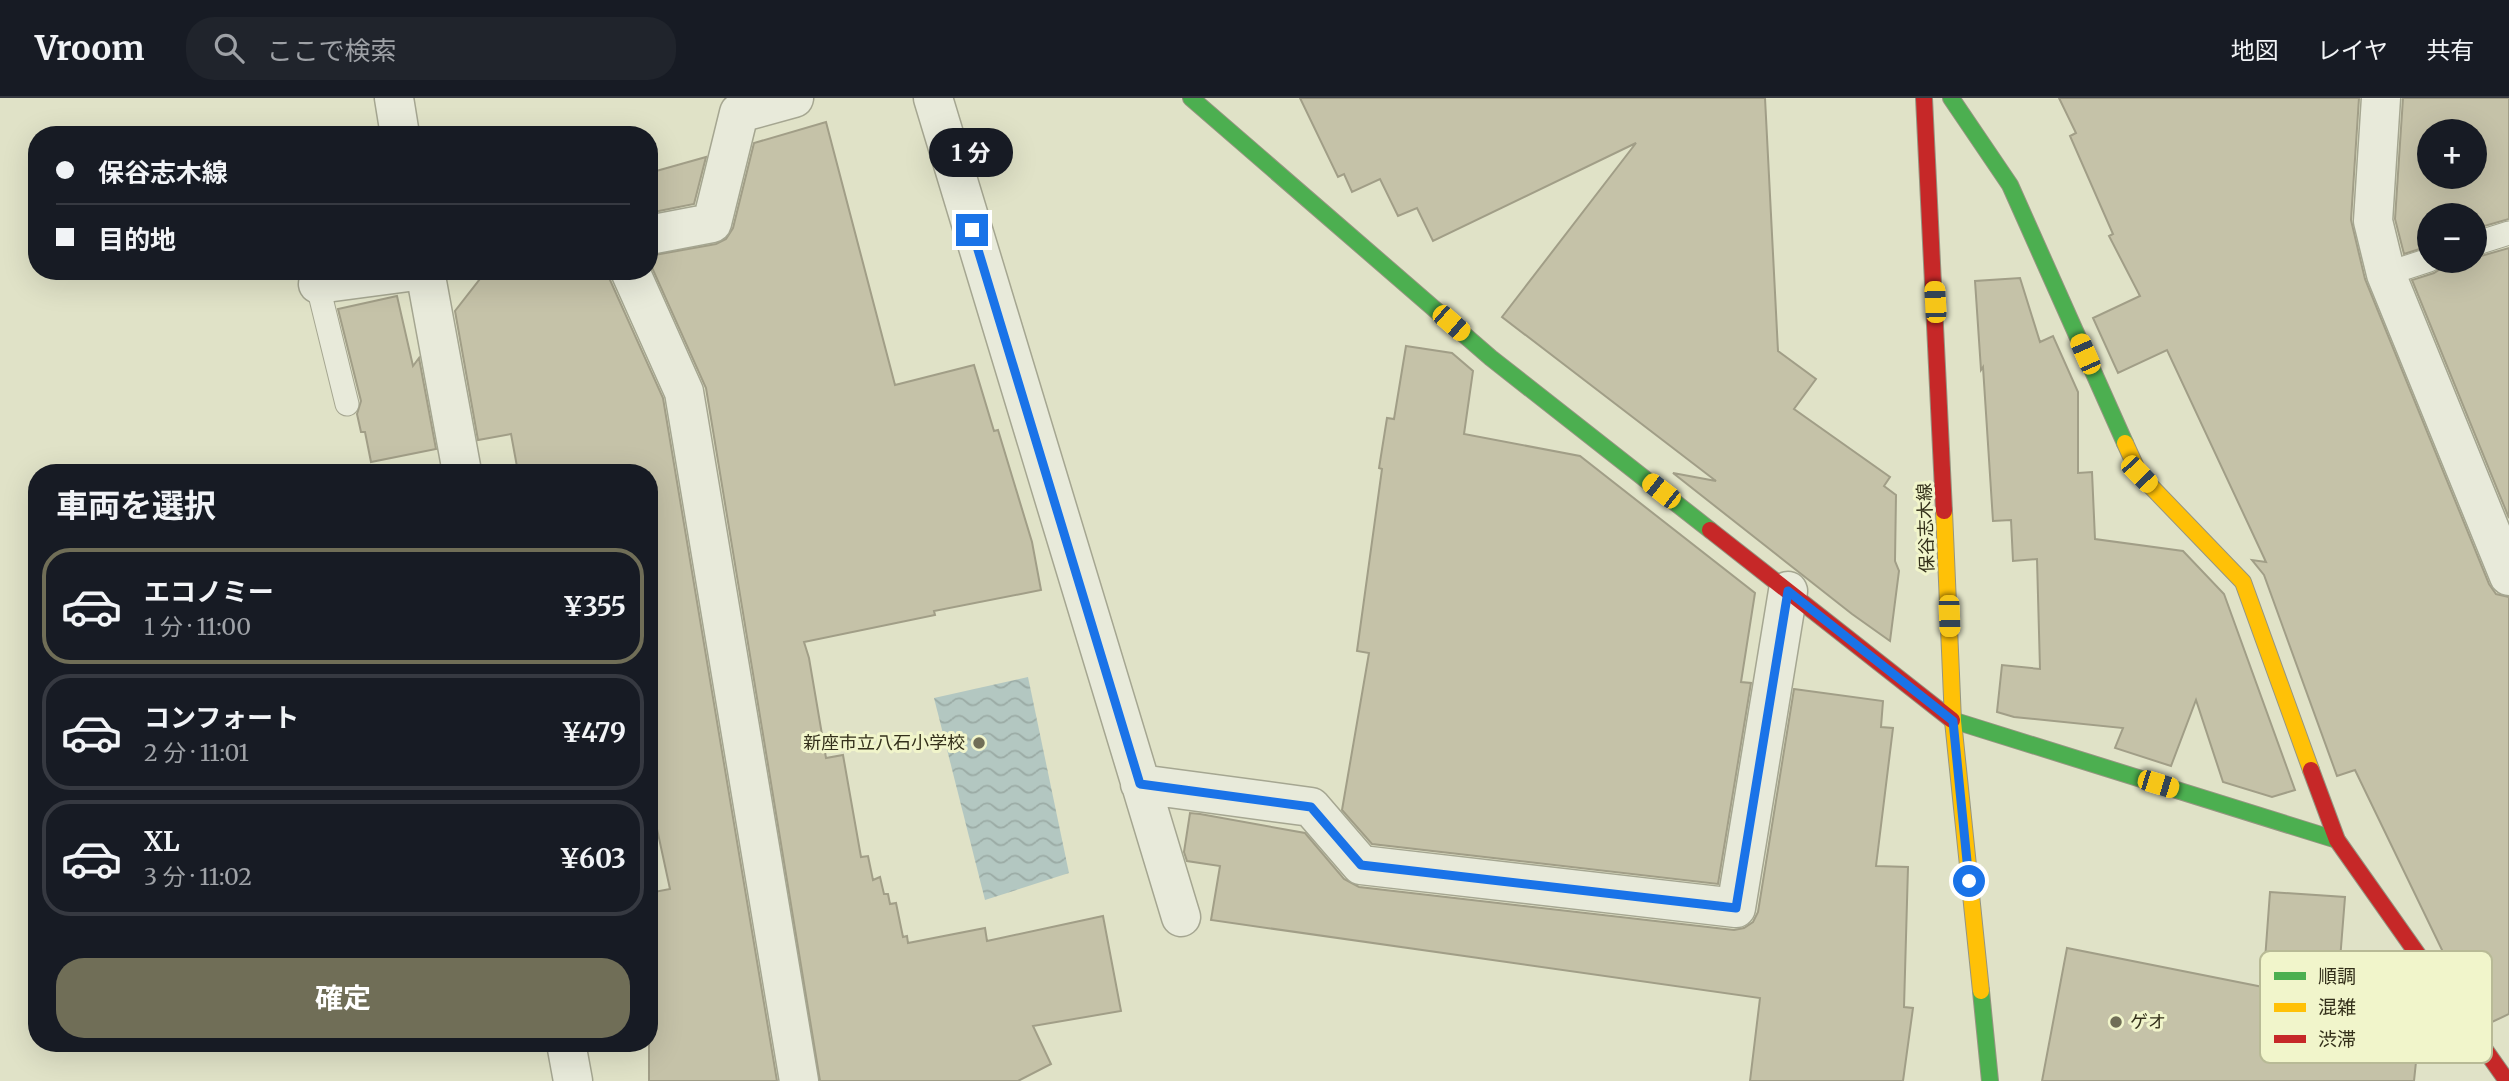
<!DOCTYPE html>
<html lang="ja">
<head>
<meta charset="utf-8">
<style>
  body { margin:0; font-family:Merriweather,"Noto Sans JP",serif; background:#20242c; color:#f1f3f6; height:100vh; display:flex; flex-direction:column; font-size:26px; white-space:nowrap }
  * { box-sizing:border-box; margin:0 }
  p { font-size:23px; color:#9ea1a6 }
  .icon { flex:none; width:38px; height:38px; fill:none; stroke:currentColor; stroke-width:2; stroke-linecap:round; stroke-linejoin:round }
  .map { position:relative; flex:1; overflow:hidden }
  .panel { position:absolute; left:28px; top:366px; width:630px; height:588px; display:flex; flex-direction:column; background:#171b24; border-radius:28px; box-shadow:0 7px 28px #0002 }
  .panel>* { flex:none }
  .guide { position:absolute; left:28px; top:28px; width:630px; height:154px; border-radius:28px; box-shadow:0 7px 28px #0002; display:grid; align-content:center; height:154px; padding:0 28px; background:#171b24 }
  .buttons { position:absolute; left:2417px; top:21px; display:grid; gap:14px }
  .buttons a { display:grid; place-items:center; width:70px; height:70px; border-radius:50%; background:#171b24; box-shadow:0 7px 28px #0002; font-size:35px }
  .end { position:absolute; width:32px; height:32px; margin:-16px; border:9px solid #1a73e8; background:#fff; box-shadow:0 0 0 4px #fff }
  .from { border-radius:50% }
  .bubble { position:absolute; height:49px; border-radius:24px; background:#171b24; box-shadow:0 7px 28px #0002; font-size:23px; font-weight:700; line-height:49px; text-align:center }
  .car { position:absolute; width:21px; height:42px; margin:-21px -10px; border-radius:9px; box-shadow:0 0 5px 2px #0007; background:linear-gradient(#f5c518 24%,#345 0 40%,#f5c518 0 76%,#345 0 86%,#f5c518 0) }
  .guide b { display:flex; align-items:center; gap:24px; height:66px; font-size:26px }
  .guide b+b { border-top:2px solid #363941 }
  .guide i { width:18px; height:18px; background:#f1f3f6 }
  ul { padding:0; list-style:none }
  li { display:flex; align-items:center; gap:21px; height:116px; margin:0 14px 10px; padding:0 14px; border:4px solid #363941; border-radius:28px }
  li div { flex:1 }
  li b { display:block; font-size:26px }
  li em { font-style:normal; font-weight:700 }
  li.on { border-color:#706e57 }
  li>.icon { width:63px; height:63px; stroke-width:1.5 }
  h2 { padding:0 28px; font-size:32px; line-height:84px }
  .cta { display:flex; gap:14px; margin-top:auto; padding:14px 28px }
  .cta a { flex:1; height:80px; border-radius:28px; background:#706e57; color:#fff; font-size:28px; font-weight:700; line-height:80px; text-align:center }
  header { display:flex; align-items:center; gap:42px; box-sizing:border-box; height:98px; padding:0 35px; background:#171b24; border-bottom:2px solid #363941 }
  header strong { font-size:33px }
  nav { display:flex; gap:38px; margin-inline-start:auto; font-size:24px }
  .search { width:490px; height:63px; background:#20242c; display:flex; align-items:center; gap:18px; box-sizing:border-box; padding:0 24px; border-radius:28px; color:#9ea1a6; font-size:26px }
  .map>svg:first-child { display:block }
</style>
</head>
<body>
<header>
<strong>Vroom</strong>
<div class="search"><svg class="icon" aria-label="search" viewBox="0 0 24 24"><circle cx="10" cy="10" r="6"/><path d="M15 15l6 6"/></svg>ここで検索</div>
<nav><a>地図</a><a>レイヤ</a><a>共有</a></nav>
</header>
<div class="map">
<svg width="2509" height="983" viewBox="0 0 2509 983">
  <defs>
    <pattern id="water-waves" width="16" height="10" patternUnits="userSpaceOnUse" patternTransform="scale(1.75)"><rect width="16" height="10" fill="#b3c7c1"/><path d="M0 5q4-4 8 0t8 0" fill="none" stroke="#9baba5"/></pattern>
  </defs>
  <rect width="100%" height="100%" fill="#e0e2c7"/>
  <path fill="url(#water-waves)" d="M1028,579L1069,775L985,802L934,600Z"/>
  <path fill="#c5c2a8" stroke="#a19e87" stroke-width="2" fill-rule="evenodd" d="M1300,0H1765L1778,253L1816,281L1794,311L1890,379L1884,388L1896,397L1895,463L1899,473L1890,543L1852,516L1673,375L1716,383L1502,219L1636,45L1433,143L1417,110L1398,118L1380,81L1352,94L1344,76L1338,79Z
    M2059,0H2359L2351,122L2365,181L2489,486L2496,496L2509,499V916L2492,924L2443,854L2355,672L2337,678L2264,477L2252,462L2266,464L2167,252L2118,275L2093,220L2140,198L2109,138L2113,136L2070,38L2076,35Z
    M2403,0H2509V121L2474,131V117H2429V148L2404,156L2395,121ZM2429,33H2474V79H2429Z
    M826,24L895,287L974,267L994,333L998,332L1032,444L1041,492L934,513L935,517L804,544L809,560L826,660L843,657L861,759L868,758L873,782L880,779L884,796H888L890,806L896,805L903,839L907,838L908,845L985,830L987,843L1103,818L1121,913L1033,928L1051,966L1018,983H820L706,290L649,163V158L716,146L726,141L733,130L754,45Z
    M706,59L694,106L649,115V75Z
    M2509,150V420L2412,182L2434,175L2440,171L2443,163H2474V160Z
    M510,173H609L610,182L663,300L777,983H649V795L670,791L649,694V374H518L511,336L478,342L455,213L480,181Z
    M2020,180L2040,244L2053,238L2078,294V375L2092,374L2095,441L2183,453L2224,496L2295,692L2272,699L2223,684L2196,602L2171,668L2115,650L2123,630L2014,619L1997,614L2002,567L2040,571L2037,461L2013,463L2011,422L1993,423L1983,269L1981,272L1975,183Z
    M397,198L413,268L419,260L436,351L371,364L365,334H361L357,316L361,303L338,211Z
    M1406,248L1452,255L1473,273L1464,336L1580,358L1755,495L1741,584L1751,585L1718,786L1372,746L1342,712L1369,555L1357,553L1382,371L1379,370L1387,320L1394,321Z
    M1794,591L1883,603L1881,629L1893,630L1876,768L1908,769L1904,909L1913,910L1903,983H1750L1760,900L1211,822L1220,768L1187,763L1184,754L1190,715L1200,716L1305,735L1344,781L1359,789L1734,832L1744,830L1753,824L1758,814Z
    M2270,794L2345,799L2335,925L2411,885L2453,945L2416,964L2414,983H2042L2067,850L2263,889Z"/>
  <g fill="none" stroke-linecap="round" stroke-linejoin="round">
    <defs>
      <path id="lane" d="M2474,146L2509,135
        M315,176L347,306
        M2386,176L2429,162"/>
      <path id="street" d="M394,0L400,37
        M933,0L1181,819
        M2381,0L2373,123L2386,176L2509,478
        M649,137L712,125L739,15L794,0
        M425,173L462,374
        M630,173L684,294L799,983
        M318,186L416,173
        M1140,686L1311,709L1361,767L1736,810L1788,493
        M566,945L573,983"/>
      <path id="fast" d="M1191,0L1491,260L1710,432
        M1951,0L2010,87L2125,345
        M1952,622L2337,742
        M1981,893L1990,983"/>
      <path id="slow" d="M2125,345L2139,376L2243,484L2311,672
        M1944,413L1953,623L1981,893"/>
      <path id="jam" d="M1924,0L1944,413
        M1710,432L1952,622
        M2311,672L2337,742L2507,983"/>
    </defs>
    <use href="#lane" stroke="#a5a691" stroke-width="25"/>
    <use href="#street" stroke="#a5a691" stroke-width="41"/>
    <use href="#fast" stroke="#959581" stroke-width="18"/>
    <use href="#slow" stroke="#959581" stroke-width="18"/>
    <use href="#jam" stroke="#959581" stroke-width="18"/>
    <use href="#lane" stroke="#e8eada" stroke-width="23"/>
    <use href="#street" stroke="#e8eada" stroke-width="38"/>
    <use href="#fast" stroke="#4caf50" stroke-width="16"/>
    <use href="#slow" stroke="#ffc107" stroke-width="16"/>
    <use href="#jam" stroke="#c62828" stroke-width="16"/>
  </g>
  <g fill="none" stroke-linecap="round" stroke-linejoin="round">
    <path stroke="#1a73e8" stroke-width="9" d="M972,132L1140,686L1311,709L1361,767L1736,810L1788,493L1953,623L1969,783"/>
  </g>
  <g fill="#706e57" stroke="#f1f5cb" stroke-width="2.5">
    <circle cx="979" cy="645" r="7"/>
    <circle cx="2116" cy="924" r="7"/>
  </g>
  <g text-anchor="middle" stroke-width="6" stroke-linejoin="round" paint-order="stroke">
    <g font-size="18" fill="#34301b" stroke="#f1f5cb">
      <text transform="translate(1926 430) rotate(-92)" y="6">保谷志木線</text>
    </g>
    <g font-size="18" fill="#34301b" stroke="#f1f5cb" text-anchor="end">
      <text x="965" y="651">新座市立八石小学校</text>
      <text x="2130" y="930" text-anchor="start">ゲオ</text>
    </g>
  </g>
  <rect x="2260" y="853" width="232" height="112" rx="10" fill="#f1f5cb" stroke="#b8ba96" stroke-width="2"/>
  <rect x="2274" y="874" width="32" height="8" fill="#4caf50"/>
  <rect x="2274" y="905" width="32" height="9" fill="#ffc107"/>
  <rect x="2274" y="937" width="32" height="8" fill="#c62828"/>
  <g font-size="19" fill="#34301b">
    <text x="2318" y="885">順調</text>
    <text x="2318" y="916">混雑</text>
    <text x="2318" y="948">渋滞</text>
  </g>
</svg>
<div class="buttons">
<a>+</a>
<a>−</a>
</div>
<i class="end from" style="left:1969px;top:783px"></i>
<i class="end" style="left:972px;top:132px"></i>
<div class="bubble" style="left:929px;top:30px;width:84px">1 分</div>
<i class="car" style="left:1935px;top:204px;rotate:357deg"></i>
<i class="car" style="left:1451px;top:225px;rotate:131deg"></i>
<i class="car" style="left:2085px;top:256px;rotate:336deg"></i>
<i class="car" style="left:2139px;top:376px;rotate:136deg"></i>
<i class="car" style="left:1661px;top:393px;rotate:308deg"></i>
<i class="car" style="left:1949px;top:518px;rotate:178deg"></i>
<i class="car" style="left:2158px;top:686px;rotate:107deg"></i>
<div class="guide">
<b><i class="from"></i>保谷志木線</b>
<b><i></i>目的地</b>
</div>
<section class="panel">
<h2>車両を選択</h2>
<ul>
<li class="on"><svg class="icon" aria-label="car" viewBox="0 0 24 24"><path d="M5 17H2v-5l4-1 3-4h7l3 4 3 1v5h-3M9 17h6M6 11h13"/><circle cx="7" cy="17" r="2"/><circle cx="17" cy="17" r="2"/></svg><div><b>エコノミー</b><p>1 分 · 11:00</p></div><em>¥355</em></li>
<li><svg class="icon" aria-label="car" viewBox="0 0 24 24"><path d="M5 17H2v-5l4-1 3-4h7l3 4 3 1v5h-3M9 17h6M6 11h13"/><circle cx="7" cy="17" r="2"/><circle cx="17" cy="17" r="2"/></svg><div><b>コンフォート</b><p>2 分 · 11:01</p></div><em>¥479</em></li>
<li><svg class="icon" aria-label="car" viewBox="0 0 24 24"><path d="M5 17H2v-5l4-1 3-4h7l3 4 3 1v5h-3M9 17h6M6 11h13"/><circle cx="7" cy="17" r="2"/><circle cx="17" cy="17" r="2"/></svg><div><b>XL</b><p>3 分 · 11:02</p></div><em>¥603</em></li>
</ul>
<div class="cta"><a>確定</a></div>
</section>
</div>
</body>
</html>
